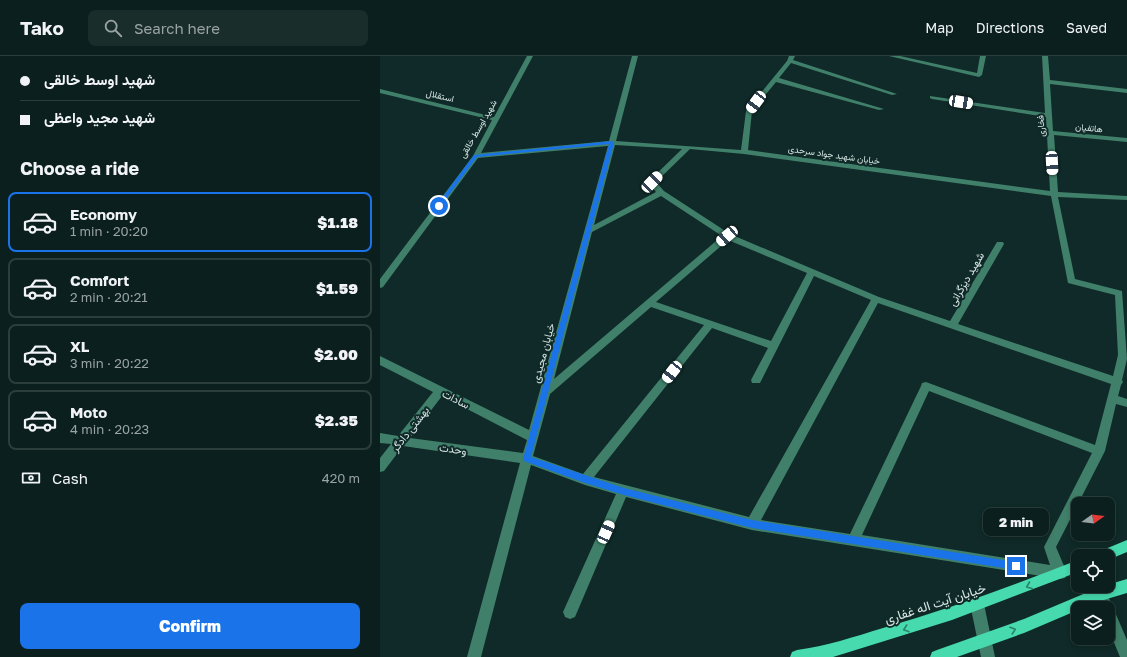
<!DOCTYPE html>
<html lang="en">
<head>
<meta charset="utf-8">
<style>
  body { margin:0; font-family:"Golos Text",Vazirmatn,sans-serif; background:#192d2b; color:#f1f3f6; height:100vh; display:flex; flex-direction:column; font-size:15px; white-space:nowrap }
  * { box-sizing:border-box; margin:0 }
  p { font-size:13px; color:#9aa3a4 }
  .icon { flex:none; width:22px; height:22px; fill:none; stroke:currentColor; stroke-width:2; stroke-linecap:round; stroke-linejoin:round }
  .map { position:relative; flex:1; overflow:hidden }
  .panel { display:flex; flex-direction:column; background:#0b201e; width:380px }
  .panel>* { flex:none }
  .guide { display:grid; align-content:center; height:88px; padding:0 20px; background:#0b201e }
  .needle { width:26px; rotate:76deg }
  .fabs { position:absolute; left:691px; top:441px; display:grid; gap:8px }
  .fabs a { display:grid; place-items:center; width:44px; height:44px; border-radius:8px; background:#0b201e; box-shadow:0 2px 6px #0003,0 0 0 1px #2b3e3c; font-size:20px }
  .end { position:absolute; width:18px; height:18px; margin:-9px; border:5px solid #1a73e8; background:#fff; box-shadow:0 0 0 2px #fff }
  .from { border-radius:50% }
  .bubble { position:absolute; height:28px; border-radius:8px; background:#0b201e; box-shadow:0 2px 6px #0003,0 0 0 1px #2b3e3c; font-size:13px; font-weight:800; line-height:28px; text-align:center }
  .car { position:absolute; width:12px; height:24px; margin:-12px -6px; border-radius:5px; box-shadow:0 0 3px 1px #0007; background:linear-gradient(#fff 24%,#345 0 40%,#fff 0 76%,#345 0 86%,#fff 0) }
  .guide b { display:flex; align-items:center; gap:14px; height:38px; font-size:15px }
  .guide b+b { border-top:1px solid #2b3e3c }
  .guide i { width:10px; height:10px; background:#f1f3f6 }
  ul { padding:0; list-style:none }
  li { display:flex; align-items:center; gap:12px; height:60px; margin:0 8px 6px; padding:0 12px; border:2px solid #2b3e3c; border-radius:8px }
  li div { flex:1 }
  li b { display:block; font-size:15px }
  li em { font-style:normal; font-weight:800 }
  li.on { border-color:#1a73e8 }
  li>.icon { width:36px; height:36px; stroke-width:1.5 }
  h2 { padding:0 20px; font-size:18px; line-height:48px }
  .pay { display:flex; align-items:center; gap:10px; height:44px; padding:0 20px; font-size:15px }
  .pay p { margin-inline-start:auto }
  .button { display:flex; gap:8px; margin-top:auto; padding:8px 20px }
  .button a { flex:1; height:46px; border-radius:8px; background:#1a73e8; color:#fff; font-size:16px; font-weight:800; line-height:46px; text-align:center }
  header { display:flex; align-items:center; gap:24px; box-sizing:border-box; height:56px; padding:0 20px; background:#0b201e; border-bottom:1px solid #2b3e3c }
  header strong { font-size:19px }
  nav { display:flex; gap:22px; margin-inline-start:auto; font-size:14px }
  .search { width:280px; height:36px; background:#192d2b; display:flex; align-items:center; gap:10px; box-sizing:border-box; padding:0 14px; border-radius:8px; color:#9aa3a4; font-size:15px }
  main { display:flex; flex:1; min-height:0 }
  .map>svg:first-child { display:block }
</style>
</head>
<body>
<header>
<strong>Tako</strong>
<div class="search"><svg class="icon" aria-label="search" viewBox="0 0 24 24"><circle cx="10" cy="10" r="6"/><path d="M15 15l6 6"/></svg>Search here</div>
<nav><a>Map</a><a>Directions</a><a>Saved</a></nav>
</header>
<main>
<section class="panel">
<div class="guide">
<b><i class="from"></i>شهید اوسط خالقی</b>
<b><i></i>شهید مجید واعظی</b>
</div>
<h2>Choose a ride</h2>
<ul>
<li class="on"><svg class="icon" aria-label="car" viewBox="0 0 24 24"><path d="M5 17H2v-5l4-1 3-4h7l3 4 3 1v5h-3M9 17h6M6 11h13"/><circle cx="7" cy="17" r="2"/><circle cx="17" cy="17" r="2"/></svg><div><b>Economy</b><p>1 min · 20:20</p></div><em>$1.18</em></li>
<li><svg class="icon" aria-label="car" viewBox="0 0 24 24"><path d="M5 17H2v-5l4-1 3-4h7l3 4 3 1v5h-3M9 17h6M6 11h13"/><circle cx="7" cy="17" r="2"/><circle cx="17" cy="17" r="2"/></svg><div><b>Comfort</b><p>2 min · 20:21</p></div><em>$1.59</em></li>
<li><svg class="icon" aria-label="car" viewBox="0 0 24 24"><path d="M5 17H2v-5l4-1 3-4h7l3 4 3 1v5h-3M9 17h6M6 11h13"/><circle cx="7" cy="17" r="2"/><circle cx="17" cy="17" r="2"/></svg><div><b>XL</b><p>3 min · 20:22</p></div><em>$2.00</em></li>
<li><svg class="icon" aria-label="car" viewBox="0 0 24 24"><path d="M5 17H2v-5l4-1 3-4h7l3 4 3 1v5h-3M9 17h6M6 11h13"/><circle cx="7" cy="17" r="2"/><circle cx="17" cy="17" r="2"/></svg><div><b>Moto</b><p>4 min · 20:23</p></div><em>$2.35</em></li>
</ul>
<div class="pay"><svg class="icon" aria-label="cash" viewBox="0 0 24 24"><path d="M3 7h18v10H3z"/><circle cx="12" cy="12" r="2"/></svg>Cash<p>420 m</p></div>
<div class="button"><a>Confirm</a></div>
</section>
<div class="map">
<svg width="747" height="601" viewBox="0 0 747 601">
  <rect width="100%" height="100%" fill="#0f2a28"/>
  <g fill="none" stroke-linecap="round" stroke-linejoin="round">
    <path fill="#407f69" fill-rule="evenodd" d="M147,0H153L101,97L229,85L252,0H258L236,85L361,94L366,55L407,5L409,0H415L413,4L517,38L512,39L411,7L399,22L504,53L499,54L396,26L372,55L368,94L670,135L666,61L552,43L550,42V40L665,57L662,0H668L670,24L747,33V37L670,28L673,75L747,82V86L674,79L678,136L747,140V144L678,141L695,223L742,235L747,303L742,324L743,326L741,329L738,340L747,343V351L736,348L725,395L676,491L687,517L685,522L680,523L372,474L246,441L195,561L190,563L185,561L183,556L236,438L205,429L151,409L101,601H87L140,407L23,390L4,415L0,416V402L11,388L0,387V377L18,380L53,336L0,309V300L149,374L228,90L98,102L3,231L0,232V223L93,100L112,64L0,37V33L114,61ZM235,89L302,93L268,126L276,136L214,169ZM310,93L364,98L671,140L688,227L735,239L738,299L733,320L578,268L624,188L623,186H617L570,265L499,241L350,178L284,135L276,126ZM281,140L342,180L174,323L212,176ZM348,184L427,217L391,285L276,246ZM434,220L491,244L369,461L214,421L332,272L388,292L371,324L372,327H380ZM498,247L731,328L715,389L546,326L542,327L541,330L470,478L381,464ZM271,251L324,269L203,418L153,400L170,338ZM549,335L712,397L664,491L670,509L482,479ZM62,340L147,384L143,397L30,382Z
      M509,0H520L597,17L600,0H606L602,19L599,21Z
      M720,531L725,533L747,584V601H740L728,572V552H719L713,538L715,533Z
      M597,541L602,543L604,548L615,601H601L590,548L592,543Z"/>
    <path fill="#46daae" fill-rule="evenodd" d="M747,484V496L728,504V500H717L718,496Z
      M698,504V516L572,564L466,597L453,601H410L412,596L417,594C446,590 474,581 503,572C569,553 634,529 698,504Z
      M747,523V537L720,545L703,552H698V554L644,577L577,601H550L552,596L557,594L644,563L720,531Z"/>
  </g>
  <defs><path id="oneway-chevron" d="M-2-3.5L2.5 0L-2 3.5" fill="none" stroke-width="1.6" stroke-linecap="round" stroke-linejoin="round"/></defs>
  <g stroke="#2a826b">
    <use href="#oneway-chevron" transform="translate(649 530) rotate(158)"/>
    <use href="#oneway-chevron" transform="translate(526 573) rotate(161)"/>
    <use href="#oneway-chevron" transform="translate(633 574) rotate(-19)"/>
  </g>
  <path fill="#1a73e8" d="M232,85L234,87L151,401L244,432L372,464L636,506L639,507V513L636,514L372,472L244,439L205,427L144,405L143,403L229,88L97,101L60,151L56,150L94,99Z"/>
  <g text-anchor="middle" stroke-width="4" stroke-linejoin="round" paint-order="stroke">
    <g font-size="9" fill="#d7e6e5" stroke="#0f2a28">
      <text transform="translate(60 40) rotate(13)" y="3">استقلال</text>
      <text transform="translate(661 70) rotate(-94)" y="3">فخاری</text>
      <text transform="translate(709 72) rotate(6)" y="3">هاتفیان</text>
      <text transform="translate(98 73) rotate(-60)" y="3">شهید اوسط خالقی</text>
      <text transform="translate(454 99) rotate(8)" y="3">خیابان شهید جواد سرحدی</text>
    </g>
    <g font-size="11" fill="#d7e6e5" stroke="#0f2a28">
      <text transform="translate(586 223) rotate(-60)" y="4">شهید دیزگرانی</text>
      <text transform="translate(163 297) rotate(-75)" y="4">خیابان مجیدی</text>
      <text transform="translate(76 343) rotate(27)" y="4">سادات</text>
      <text transform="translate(30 373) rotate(-52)" y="4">بهشتی دادگر</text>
      <text transform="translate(73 393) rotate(8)" y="4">وحدت</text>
    </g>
    <g font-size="13" fill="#d7e6e5" stroke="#0f2a28">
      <text transform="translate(555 547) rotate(-18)" y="5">خیابان آیت اله غفاری</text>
    </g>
  </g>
</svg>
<div class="fabs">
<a><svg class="needle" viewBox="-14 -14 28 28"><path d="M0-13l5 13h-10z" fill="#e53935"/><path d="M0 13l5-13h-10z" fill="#9aa3a4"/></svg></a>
<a><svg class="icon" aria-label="locate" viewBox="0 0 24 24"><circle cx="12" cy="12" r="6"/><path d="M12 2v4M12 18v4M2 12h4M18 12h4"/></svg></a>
<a><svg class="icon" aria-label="layers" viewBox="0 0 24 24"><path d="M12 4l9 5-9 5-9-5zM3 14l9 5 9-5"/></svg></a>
</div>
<i class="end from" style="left:59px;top:150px"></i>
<i class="end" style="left:636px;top:510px"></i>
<div class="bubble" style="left:603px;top:452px;width:66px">2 min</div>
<i class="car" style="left:376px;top:46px;rotate:217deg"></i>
<i class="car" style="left:581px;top:46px;rotate:99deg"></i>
<i class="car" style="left:672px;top:107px;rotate:177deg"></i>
<i class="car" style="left:272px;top:126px;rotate:44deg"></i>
<i class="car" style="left:347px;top:180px;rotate:229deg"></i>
<i class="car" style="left:292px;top:316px;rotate:218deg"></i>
<i class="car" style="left:226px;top:476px;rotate:24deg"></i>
</div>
</main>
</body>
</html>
